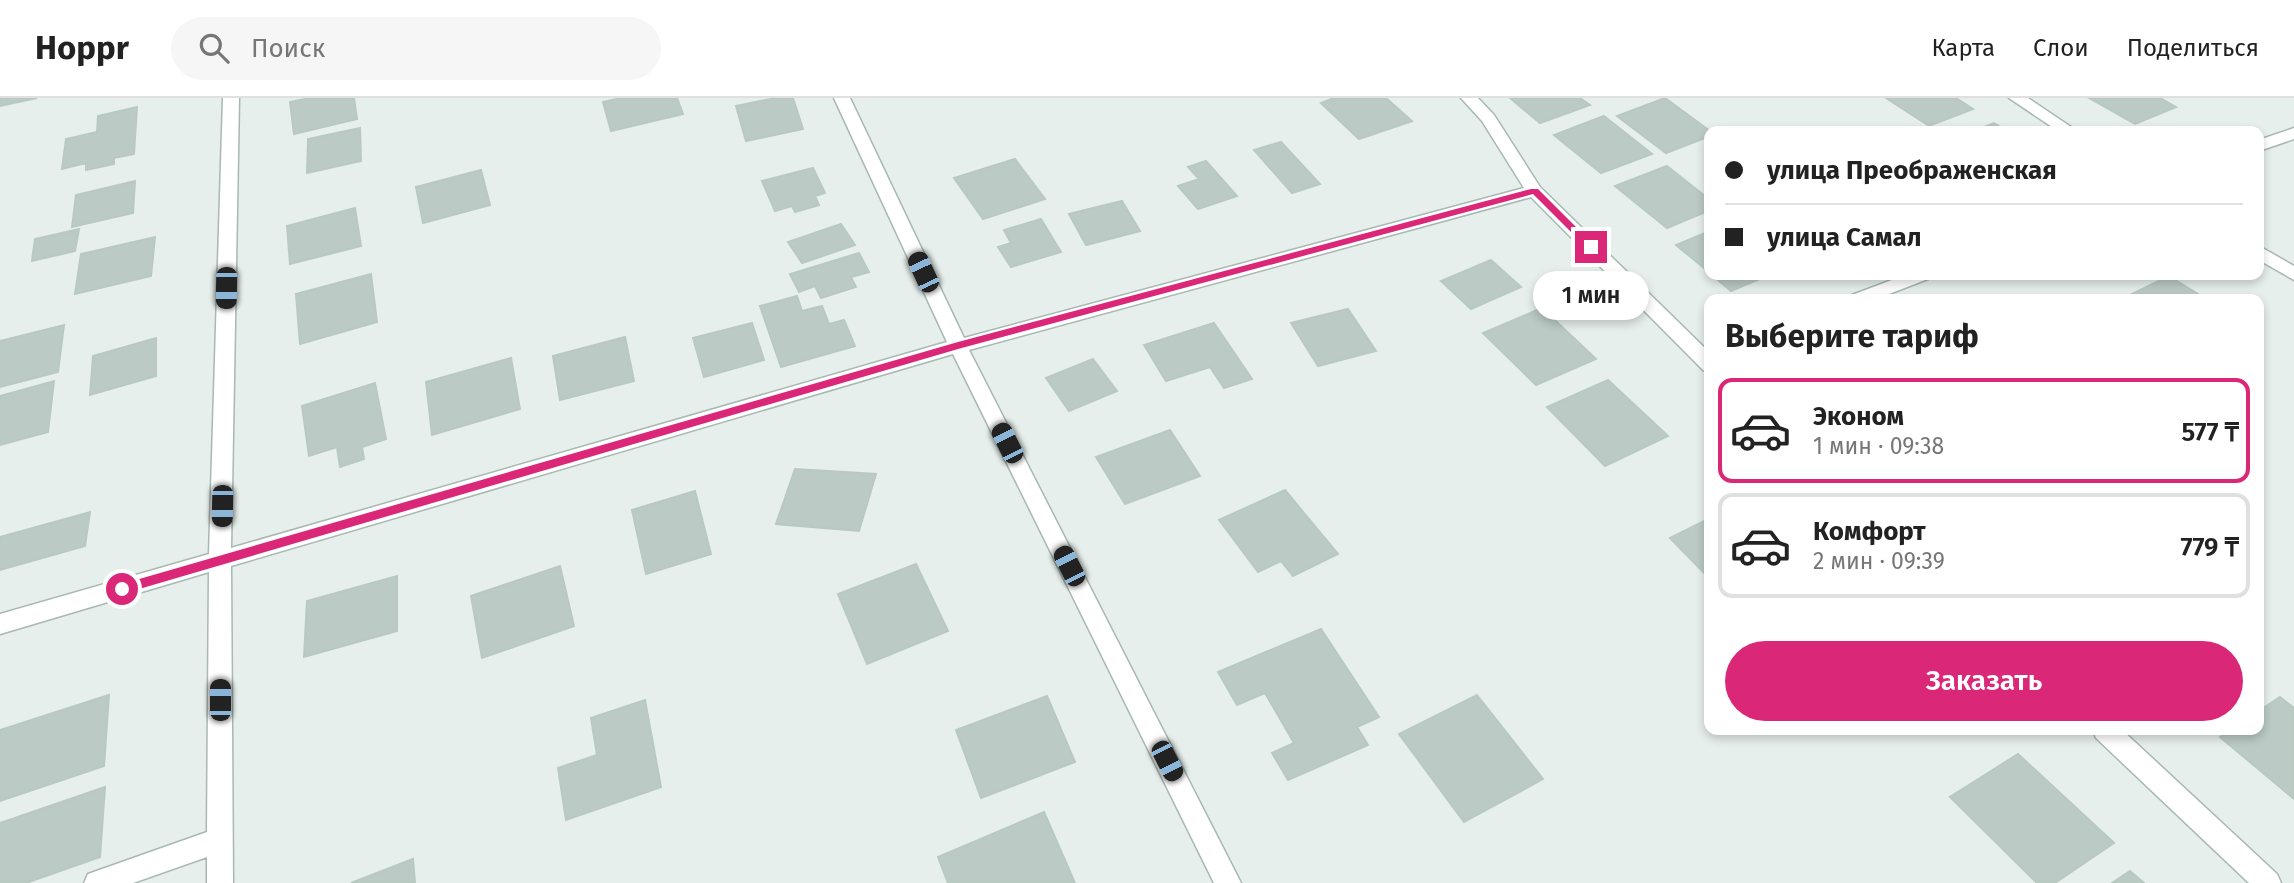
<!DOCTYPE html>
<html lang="ru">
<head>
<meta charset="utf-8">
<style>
  body { margin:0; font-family:"Fira Sans",sans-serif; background:#f6f6f6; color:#222; height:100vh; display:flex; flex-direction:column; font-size:26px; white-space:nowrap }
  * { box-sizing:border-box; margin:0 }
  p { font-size:23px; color:#767676 }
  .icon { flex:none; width:38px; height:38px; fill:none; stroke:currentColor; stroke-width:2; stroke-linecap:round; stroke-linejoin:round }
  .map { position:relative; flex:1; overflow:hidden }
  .side { position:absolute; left:1704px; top:196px; width:560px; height:441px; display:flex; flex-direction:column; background:#fff; border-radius:14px; box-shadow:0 4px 10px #0003 }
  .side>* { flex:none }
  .guide { position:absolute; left:1704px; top:28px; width:560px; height:154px; border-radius:14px; box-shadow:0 4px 10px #0003; display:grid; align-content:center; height:154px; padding:0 21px; background:#fff }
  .end { position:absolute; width:32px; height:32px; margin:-16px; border:9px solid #db2777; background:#fff; box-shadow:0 0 0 4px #fff }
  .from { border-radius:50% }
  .bubble { position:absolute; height:49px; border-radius:24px; background:#fff; box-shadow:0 4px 10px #0003; font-size:23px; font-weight:600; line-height:49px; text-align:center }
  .car { position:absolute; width:21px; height:42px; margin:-21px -10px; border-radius:9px; box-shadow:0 0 5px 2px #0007; background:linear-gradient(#222 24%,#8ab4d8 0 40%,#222 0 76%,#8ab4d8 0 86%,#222 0) }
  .guide b { display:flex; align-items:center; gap:24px; height:66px; font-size:26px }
  .guide b+b { border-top:2px solid #e0e0e0 }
  .guide i { width:18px; height:18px; background:#222 }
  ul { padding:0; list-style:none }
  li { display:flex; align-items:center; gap:21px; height:105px; margin:0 14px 10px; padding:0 7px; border:4px solid #e0e0e0; border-radius:14px }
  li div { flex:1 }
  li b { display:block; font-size:26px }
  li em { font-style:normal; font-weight:600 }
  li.selected { border-color:#db2777 }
  li>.icon { width:63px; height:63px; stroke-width:1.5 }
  h2 { padding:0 21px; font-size:32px; line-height:84px }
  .button { display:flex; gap:14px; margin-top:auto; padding:14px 21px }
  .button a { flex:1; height:80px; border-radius:42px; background:#db2777; color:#fff; font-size:28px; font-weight:600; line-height:80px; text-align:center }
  header { display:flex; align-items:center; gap:42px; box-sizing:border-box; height:98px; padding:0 35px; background:#fff; border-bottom:2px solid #e0e0e0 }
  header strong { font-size:33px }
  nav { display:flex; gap:38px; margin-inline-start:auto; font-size:24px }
  .search { width:490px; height:63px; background:#f6f6f6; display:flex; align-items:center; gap:18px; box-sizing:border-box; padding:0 24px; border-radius:38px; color:#767676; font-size:26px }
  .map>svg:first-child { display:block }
</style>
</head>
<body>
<header>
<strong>Hoppr</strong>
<div class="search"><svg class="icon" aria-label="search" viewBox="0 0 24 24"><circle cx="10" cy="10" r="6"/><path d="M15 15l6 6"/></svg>Поиск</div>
<nav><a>Карта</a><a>Слои</a><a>Поделиться</a></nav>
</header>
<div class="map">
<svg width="2294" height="785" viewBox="0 0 2294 785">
  <rect width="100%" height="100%" fill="#e6efeb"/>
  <path fill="#bbcac4" stroke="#b8c9c2" stroke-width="2" d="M0,0H37L0,8Z
    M310,0H354L357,21L294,36L290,4Z
    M621,0H677L683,16L611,33L603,4Z
    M775,0H793L803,31L746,43L736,8Z
    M1334,0H1386L1412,23L1359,41L1321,5Z
    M1510,0H1580L1590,7L1540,25Z
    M1665,0L1710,33V38L1666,55L1617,18Z
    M1886,0H1956L1973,11L1929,28Z
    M2089,0H2160L2176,9L2135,26Z
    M137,9L134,56L114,60V66L86,72V65L62,71L66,41L97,34L98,18Z
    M1604,18L1652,56L1601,75L1554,37Z
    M1994,25L2007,33H1974Z
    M360,30L361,63L307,75L308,41Z
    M1281,44L1320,86L1292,95L1254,52Z
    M1015,61L1045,101L983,121L954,80Z
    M1206,63L1237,98L1198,111L1178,88L1199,81L1188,69Z
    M1667,68L1710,102V112L1667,130L1615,88Z
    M813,70L825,95L815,98L819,107L795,114L792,108L775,113L762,83Z
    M481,72L490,107L423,125L416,89Z
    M135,83L133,115L72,129L76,97Z
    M1122,103L1140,133L1086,147L1069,116Z
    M355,110L361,148L290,166L287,128Z
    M1041,121L1061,154L1011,169L998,149L1011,145L1004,132Z
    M841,126L855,147L802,165L788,144Z
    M79,131L75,153L32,163L35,141Z
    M1710,133V175L1676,147Z
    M155,139L151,178L75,196L81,156Z
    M859,155L869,174L851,179L856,189L821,200L815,188L799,194L790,176Z
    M1491,162L1521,189L1471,211L1441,183Z
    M371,176L377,224L300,246L296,196Z
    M1712,177H1769L1731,193Z
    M2169,178L2206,201H2122Z
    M797,198L802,213L822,208L829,226L844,222L855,248L781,269L760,208Z
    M1542,210L1596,261L1536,287L1483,235Z
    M1348,211L1376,253L1318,268L1291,225Z
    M752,225L764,262L704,279L693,240Z
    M1214,225L1252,281L1224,290L1210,269L1166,283L1144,247Z
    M64,227L58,274L0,289V243Z
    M625,239L634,283L560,302L553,258Z
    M156,240V278L90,297L93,258Z
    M511,260L520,311L432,337L426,284Z
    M1093,261L1117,293L1069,313L1046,280Z
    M1608,282L1668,338L1605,368L1547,309Z
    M54,283L48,334L0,347V298Z
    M375,285L386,341L362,349L364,361L340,369L337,349L309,358L302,308Z
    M1170,332L1200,378L1125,406L1096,359Z
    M795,371L876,376L859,433L776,426Z
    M1285,392L1338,456L1293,478L1281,463L1258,474L1219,422Z
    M695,393L711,456L646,476L632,412Z
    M90,414L85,448L0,472V439Z
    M1710,420V481L1670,440Z
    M916,466L948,533L867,566L838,496Z
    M560,468L574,528L482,560L471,498Z
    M397,478V533L304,559L307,503Z
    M1321,531L1379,619L1357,629L1368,647L1288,682L1272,655L1294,645L1265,595L1237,607L1218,574Z
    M109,597L104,668L0,703V632Z
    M1477,597L1543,681L1464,724L1399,636Z
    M1047,598L1075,664L981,700L956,632Z
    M2280,599L2294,610V701L2220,639L2231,632H2259V613Z
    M645,602L661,689L566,722L558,670L597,657L591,620Z
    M2018,656L2114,745L2055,785H2037L1950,699Z
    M105,689L100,759L26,785H0V725Z
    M1044,714L1075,785H948L938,759Z
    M413,761L415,785H351Z
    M2130,773L2144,785H2112Z"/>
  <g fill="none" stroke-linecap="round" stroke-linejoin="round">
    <defs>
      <path id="minor" d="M223,0H239L231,450L947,244L834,0H850L964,240L1524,90L1482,23L1461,0H1478L1494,17L1540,89L1710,255V274L1703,272L1531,99L969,252L1241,785H1214L953,256L231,468L233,785H207V759L133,785H84L88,776L207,734L209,474L0,536V516L209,456Z
        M2009,0H2028L2077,33H2058Z
        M2294,30V41L2259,53V42Z
        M2259,148L2294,168V182L2259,162Z
        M1905,177H1931L1928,181L1876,201H1850L1852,197Z
        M2093,632H2122L2277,776L2281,785H2249L2096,640Z"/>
    </defs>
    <use href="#minor" stroke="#a8b8b2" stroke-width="3"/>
    <use href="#minor" fill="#fff" fill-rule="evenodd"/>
  </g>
  <path fill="#db2777" d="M1531,91H1538L1594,147V151H1588L1533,96L958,251L122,496L116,491L122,486L958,244Z"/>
</svg>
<i class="end from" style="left:122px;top:491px"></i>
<i class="end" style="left:1591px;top:149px"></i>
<div class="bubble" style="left:1533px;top:173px;width:116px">1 мин</div>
<i class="car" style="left:923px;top:174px;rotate:335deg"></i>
<i class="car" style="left:226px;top:190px;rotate:181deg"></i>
<i class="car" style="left:1007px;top:345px;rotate:333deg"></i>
<i class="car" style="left:222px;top:408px;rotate:181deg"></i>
<i class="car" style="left:1069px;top:468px;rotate:333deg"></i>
<i class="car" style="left:220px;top:602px;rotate:0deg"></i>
<i class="car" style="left:1167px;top:663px;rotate:153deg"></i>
<div class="guide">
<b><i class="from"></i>улица Преображенская</b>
<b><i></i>улица Самал</b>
</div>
<section class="side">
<h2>Выберите тариф</h2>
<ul>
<li class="selected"><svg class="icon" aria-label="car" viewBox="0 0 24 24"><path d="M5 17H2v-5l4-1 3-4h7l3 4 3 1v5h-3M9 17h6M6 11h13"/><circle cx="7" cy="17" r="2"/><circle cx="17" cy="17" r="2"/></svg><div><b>Эконом</b><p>1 мин · 09:38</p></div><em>577 ₸</em></li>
<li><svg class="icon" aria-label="car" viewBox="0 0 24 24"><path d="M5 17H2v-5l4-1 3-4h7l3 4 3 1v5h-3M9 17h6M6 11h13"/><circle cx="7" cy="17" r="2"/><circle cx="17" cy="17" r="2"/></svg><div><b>Комфорт</b><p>2 мин · 09:39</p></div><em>779 ₸</em></li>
</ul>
<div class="button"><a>Заказать</a></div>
</section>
</div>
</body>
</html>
